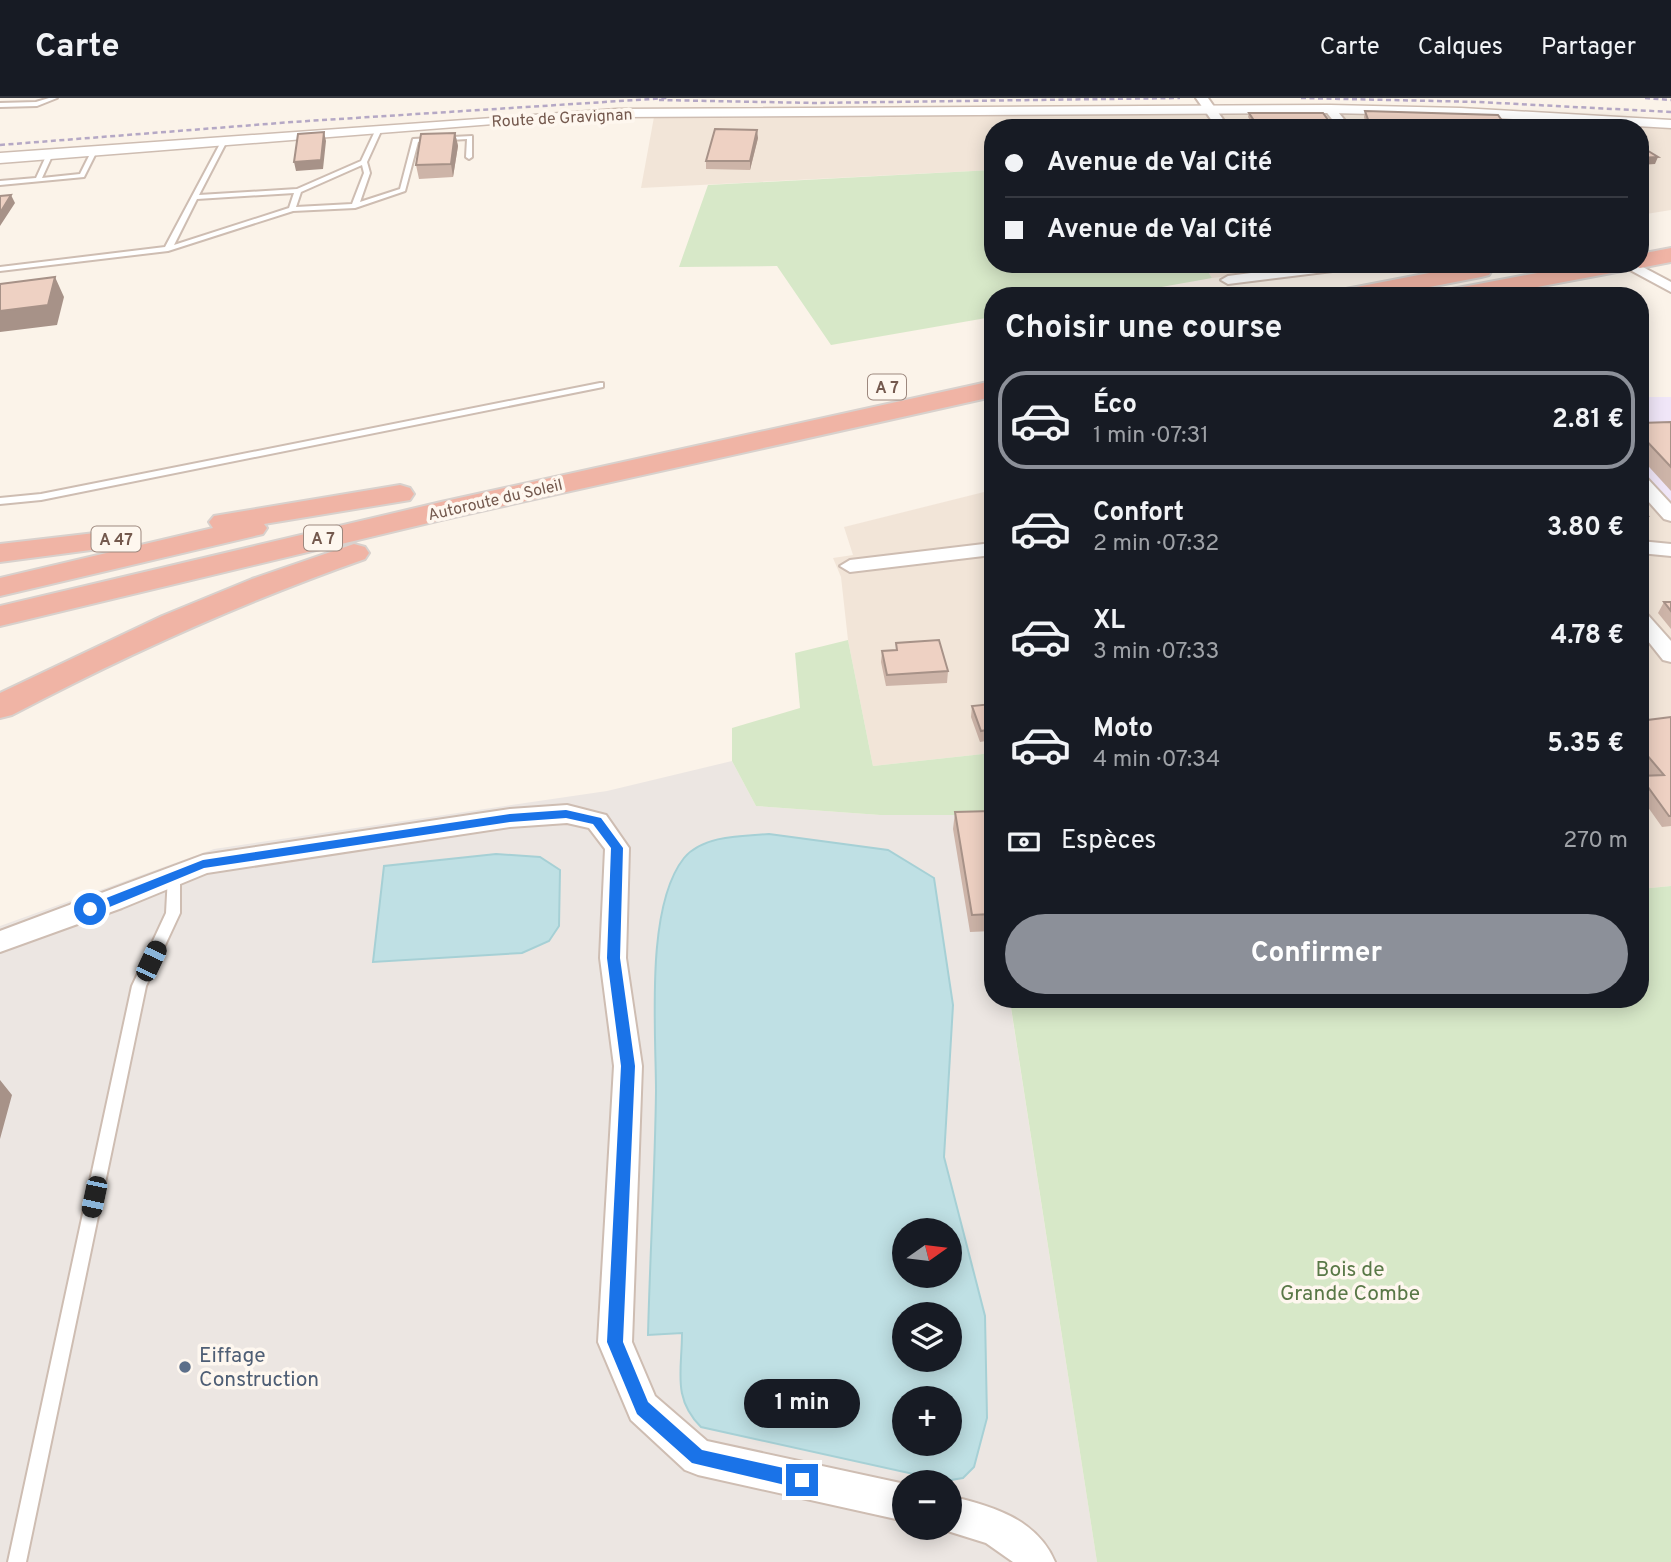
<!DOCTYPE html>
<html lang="fr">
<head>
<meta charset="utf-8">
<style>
  body { margin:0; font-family:Overpass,sans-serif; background:#242831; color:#f1f3f6; height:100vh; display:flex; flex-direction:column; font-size:26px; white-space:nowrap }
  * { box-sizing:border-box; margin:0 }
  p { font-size:23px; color:#9ea1a6 }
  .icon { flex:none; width:38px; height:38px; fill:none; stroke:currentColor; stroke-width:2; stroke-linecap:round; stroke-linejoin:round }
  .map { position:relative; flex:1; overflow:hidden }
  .sheet { position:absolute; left:984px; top:189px; width:665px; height:721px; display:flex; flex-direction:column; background:#171b24; border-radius:28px; box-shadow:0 4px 18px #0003 }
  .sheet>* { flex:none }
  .hud { position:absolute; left:984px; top:21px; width:665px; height:154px; border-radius:28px; box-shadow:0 4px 18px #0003; display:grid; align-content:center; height:154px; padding:0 21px; background:#171b24 }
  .needle { width:46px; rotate:76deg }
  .buttons { position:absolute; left:892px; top:1120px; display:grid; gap:14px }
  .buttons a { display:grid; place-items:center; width:70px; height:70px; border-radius:50%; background:#171b24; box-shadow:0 4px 18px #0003; font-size:35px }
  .end { position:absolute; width:32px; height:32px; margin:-16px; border:9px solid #1a73e8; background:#fff; box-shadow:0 0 0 4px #fff }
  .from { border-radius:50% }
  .bubble { position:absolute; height:49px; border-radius:24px; background:#171b24; box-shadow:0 4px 18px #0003; font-size:23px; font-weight:700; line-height:49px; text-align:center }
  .car { position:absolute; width:21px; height:42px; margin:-21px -10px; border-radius:9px; box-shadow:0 0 5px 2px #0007; background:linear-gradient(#222 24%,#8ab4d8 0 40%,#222 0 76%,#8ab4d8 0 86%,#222 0) }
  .hud b { display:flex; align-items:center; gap:24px; height:66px; font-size:26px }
  .hud b+b { border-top:2px solid #363941 }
  .hud i { width:18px; height:18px; background:#f1f3f6 }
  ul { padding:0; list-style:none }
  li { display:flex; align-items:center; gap:21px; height:98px; margin:0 14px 10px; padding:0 7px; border:4px solid transparent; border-radius:28px }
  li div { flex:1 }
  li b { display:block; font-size:26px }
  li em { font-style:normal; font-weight:700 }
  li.on { border-color:#8c9099 }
  li>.icon { width:63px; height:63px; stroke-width:1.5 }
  h2 { padding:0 21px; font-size:32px; line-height:84px }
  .pay { display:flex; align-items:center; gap:18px; height:77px; padding:0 21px; font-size:26px }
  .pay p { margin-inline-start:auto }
  .primary-button { display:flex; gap:14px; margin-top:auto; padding:14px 21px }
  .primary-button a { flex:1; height:80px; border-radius:42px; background:#8c9099; color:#fff; font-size:28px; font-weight:700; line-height:80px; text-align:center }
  header { display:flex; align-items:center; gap:42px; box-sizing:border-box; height:98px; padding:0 35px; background:#171b24; border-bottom:2px solid #363941 }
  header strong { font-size:33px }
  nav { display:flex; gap:38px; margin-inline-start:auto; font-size:24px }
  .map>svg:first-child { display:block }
</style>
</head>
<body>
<header>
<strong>Carte</strong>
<nav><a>Carte</a><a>Calques</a><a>Partager</a></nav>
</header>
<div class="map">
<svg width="1671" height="1464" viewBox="0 0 1671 1464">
  <rect width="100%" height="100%" fill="#fbf3e9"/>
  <path fill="#f2e5d8" d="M1344,14L1427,16L1671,29V112L1640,117V30H992V72L641,90L654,19Z
    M1203,166H1330L1212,180Z
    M1640,299H1671V788L1640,791Z
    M992,392V655L873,668L848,542L841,479L833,460L853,457L844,429Z"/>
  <path fill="#ece6e2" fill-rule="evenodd" d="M732,663L756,708L880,717H992V901H1012L1010,904L1097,1464H0V828L214,751L607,693ZM905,1132H950V1178H905ZM905,1216H950V1262H905ZM905,1300H950V1346H905ZM905,1384H950V1430H905Z"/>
  <path fill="#f0e6f8" d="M1640,299H1671V408L1640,374Z"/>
  <path fill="#d7e8c8" d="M992,72V166H1203L1212,180L1111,198H992V219L831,247L777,168L679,169L708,87Z
    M848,542L873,668L992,655V717H880L756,708L732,663V630L800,610L795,555Z
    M1671,788V1464H1097L1010,903L1012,901H1640V791Z"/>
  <path fill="#bfe0e4" stroke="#a6d0d5" stroke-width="2" fill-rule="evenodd" d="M769,736L888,752L934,780L953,907L944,1059L985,1218L987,1320L974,1369L963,1380L945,1383L701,1329C672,1300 682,1273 682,1235L648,1237C650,1156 655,1075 656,993C656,932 645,809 684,760C703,737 743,738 769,736ZM905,1132H950V1178H905ZM905,1216H950V1262H905ZM905,1300H950V1346H905Z
    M496,756L540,759L560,772L559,828L549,843L522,855L373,864L384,768Z"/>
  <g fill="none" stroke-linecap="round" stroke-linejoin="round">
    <defs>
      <path id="service" d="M49,0H57L37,8L0,9V5L36,4Z
        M379,29L382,31L367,64L370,75L360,104L400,91L413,41L472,38V59L469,61L466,59L467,41L418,44L405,93L355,110L293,113L168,153L0,173V169L165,149L222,42L227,43L199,97L297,91L361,63L376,31ZM362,67L364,75L352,106L296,109L301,94ZM294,95L289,110L174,147L197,101Z
        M92,52L97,53L84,79L0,87V83L36,80L47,56L50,54L53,56L42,80L80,76Z
        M600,285H603V289L41,402L0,406V400L41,396Z
        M174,773L178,775L180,778V815L146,888L26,1464H8L132,888L166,815L168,778L170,775Z"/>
      <path id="minor" d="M1196,0H1208L1229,30H1217Z
        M1326,9H1334L1351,30H1339L1324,11Z
        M1321,166H1364L1357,170L1228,186L1221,182L1228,178Z
        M1619,166H1637L1671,184V194Z
        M1640,378L1646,379L1671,406V423L1664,421L1640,394Z
        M1640,443L1671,446V458L1640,455Z
        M992,445V457L850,474L840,468L850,462Z
        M1640,514L1647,516L1671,543V564L1663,562L1640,533Z
        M567,707L606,717L629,750L626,860L642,968L632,1244L655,1298L707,1343L905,1386V1423L698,1377L685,1372L631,1322L598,1244L614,968L600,860L605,751L589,730L567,725L510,729L207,775L122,810L0,854V833L203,757L510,711Z
        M950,1398C992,1408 1037,1421 1055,1464H1013L986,1445L938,1430H950Z"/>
      <path id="tertiary" d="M1330,7L1461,10L1671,22V30L1461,18L1330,15L617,19L506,25L0,65V55L617,11Z"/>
      <path id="motorway" d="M1671,150V164L1640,170L1632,167L1622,173L1490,198H1441L1444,193L1452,191L1585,166H1640V156Z
        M1476,166L1489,167L1492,172L1489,177L1481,179L1383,198H1335L1338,193L1346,191Z
        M992,283V299L441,422L0,528V508L441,404Z
        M400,387L410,390L414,396L410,402L264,426L267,430L263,436L0,498V480L213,430L209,424L214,418Z
        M95,435L106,438L110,444L106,450L0,464V446Z
        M354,446L365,449L369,455L365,461C243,504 126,557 12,617L0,620V595L162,518L252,481Z"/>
    </defs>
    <use href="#service" stroke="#cebdb2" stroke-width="4"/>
    <use href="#minor" stroke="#cebdb2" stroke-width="4"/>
    <use href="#tertiary" stroke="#cebdb2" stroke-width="3"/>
    <use href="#motorway" stroke="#d8d1cd" stroke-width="4"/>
    <use href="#service" fill="#fff" fill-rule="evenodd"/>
    <use href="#minor" fill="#fff" fill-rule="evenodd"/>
    <use href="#tertiary" fill="#fff" fill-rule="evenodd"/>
    <use href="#motorway" fill="#f0b4a5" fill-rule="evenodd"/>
    <path stroke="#b5a8c5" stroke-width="2.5" stroke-dasharray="5 3.5" stroke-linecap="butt" d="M1301,0L1479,4L1671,14
      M1645,0L1671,2
      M659,2L815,5L1180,0
      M0,47L292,24L667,0"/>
  </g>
  <path fill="#cdb4a8" d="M1365,13L1506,28L1607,30H1367L1364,19Z
    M1249,15L1334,30H1255L1248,19Z
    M455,35L458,48L453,79L419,81L416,67Z
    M758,40L750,72L706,71V63Z
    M1219,166H1252L1251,169L1222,171Z
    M1671,324V393L1640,359V325Z
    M1640,409L1648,418L1642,429H1640Z
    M1664,504H1671V531L1658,515Z
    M896,545L948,573L947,585L886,588L881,564L882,553L896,552Z
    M992,606V642L980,644L971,619L972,608Z
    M1671,619V728L1662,729L1640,698V678H1648L1640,668V623Z
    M992,713V833L970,834L953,731L955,714Z"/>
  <path fill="#a79288" d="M757,32L758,40L750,72V63Z
    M324,34L326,43L323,71L296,73L294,64Z
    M455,35L458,48L453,79L451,66Z
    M1658,59L1655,66L1640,67V60Z
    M11,97L15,105L0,128V115Z
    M55,179L64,199L57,227L0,234V213Z
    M0,982L12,997L0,1041Z"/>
  <path fill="#eed1c3" stroke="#a79288" stroke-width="2" d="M1365,13L1498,17L1506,28L1593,22L1607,30H1371Z
    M1249,15H1323L1334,30H1259Z
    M715,31L757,32L750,63H706Z
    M324,34L321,62L294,64L298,36Z
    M455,35L451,66L416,67L421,36Z
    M1640,48L1658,59L1640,60Z
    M11,97L0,115V98Z
    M55,179L48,207L0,213V186Z
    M1671,324V369L1640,336V325Z
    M1640,409L1648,418L1640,419Z
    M1664,504H1671V513Z
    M939,542L948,573L887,577L882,553L897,552L896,545Z
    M992,606V631L981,633L972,608Z
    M1671,619V718H1669L1640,678L1664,677L1640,649V623Z
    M992,713V816L972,817L955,714Z"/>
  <path fill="#1a73e8" d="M566,712L601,720L623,750L620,860L635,968L623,1244L648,1304L702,1352L802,1374L807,1377L810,1382L807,1388L802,1391L692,1365L637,1316L607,1244L621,968L607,860L611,750L593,726L566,720L510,724L204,770L95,815H86L84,811L86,808L203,762L510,716Z"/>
  <circle fill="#5c6f8a" stroke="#fef7ef" stroke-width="2.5" cx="185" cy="1269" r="7"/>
  <g text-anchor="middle" stroke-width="7" stroke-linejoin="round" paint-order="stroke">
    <g font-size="16" fill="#74594e" stroke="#fef7ef">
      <text transform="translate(562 19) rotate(-3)" y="6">Route de Gravignan</text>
      <text transform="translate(495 401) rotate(-13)" y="6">Autoroute du Soleil</text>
    </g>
    <g fill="#fef7ef" stroke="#9d887e" stroke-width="2">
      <rect x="868" y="276.5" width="38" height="25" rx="5"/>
      <rect x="304" y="427.5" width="38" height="25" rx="5"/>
      <rect x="91.5" y="428.5" width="49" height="25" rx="5"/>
    </g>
    <g font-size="16" font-weight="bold" fill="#74594e">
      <text x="887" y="295">A 7</text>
      <text x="323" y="446">A 7</text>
      <text x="116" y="447">A 47</text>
    </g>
    <g font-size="21" fill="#597847" stroke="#fef7ef">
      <text x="1350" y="1178">Bois de<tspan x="1350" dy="24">Grande Combe</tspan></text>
    </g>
    <g font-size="21" fill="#4e5e75" stroke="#fef7ef" text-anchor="start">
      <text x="199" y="1264">Eiffage<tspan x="199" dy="24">Construction</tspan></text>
    </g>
  </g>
</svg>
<div class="buttons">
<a><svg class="needle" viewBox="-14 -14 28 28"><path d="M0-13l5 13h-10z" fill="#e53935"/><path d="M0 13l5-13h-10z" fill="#9ea1a6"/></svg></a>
<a><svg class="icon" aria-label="layers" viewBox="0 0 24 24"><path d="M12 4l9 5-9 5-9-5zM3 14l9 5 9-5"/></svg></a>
<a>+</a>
<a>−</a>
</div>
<i class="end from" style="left:90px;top:811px"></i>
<i class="end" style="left:802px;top:1382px"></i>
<div class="bubble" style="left:744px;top:1281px;width:116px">1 min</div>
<i class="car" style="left:151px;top:863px;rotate:25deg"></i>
<i class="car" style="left:94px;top:1099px;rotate:192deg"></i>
<div class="hud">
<b><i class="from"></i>Avenue de Val Cité</b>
<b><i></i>Avenue de Val Cité</b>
</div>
<section class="sheet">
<h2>Choisir une course</h2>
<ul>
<li class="on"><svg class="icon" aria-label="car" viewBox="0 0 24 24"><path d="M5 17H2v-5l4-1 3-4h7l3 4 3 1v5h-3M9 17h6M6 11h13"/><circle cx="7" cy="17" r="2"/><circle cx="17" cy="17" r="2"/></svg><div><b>Éco</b><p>1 min · 07:31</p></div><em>2.81 €</em></li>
<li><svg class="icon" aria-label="car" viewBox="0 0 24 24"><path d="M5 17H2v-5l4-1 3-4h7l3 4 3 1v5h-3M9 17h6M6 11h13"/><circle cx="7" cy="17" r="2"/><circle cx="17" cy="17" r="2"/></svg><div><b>Confort</b><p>2 min · 07:32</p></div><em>3.80 €</em></li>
<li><svg class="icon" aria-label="car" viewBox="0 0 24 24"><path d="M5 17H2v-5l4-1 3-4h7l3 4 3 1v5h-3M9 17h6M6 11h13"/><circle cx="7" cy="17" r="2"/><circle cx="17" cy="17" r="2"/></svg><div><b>XL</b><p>3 min · 07:33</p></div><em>4.78 €</em></li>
<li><svg class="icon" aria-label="car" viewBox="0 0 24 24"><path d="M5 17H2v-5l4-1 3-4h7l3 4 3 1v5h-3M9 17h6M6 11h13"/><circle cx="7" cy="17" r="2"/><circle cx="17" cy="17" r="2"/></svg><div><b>Moto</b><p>4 min · 07:34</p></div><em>5.35 €</em></li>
</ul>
<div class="pay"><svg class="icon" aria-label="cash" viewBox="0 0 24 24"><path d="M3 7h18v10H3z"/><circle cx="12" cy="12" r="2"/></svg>Espèces<p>270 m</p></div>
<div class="primary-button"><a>Confirmer</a></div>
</section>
</div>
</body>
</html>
